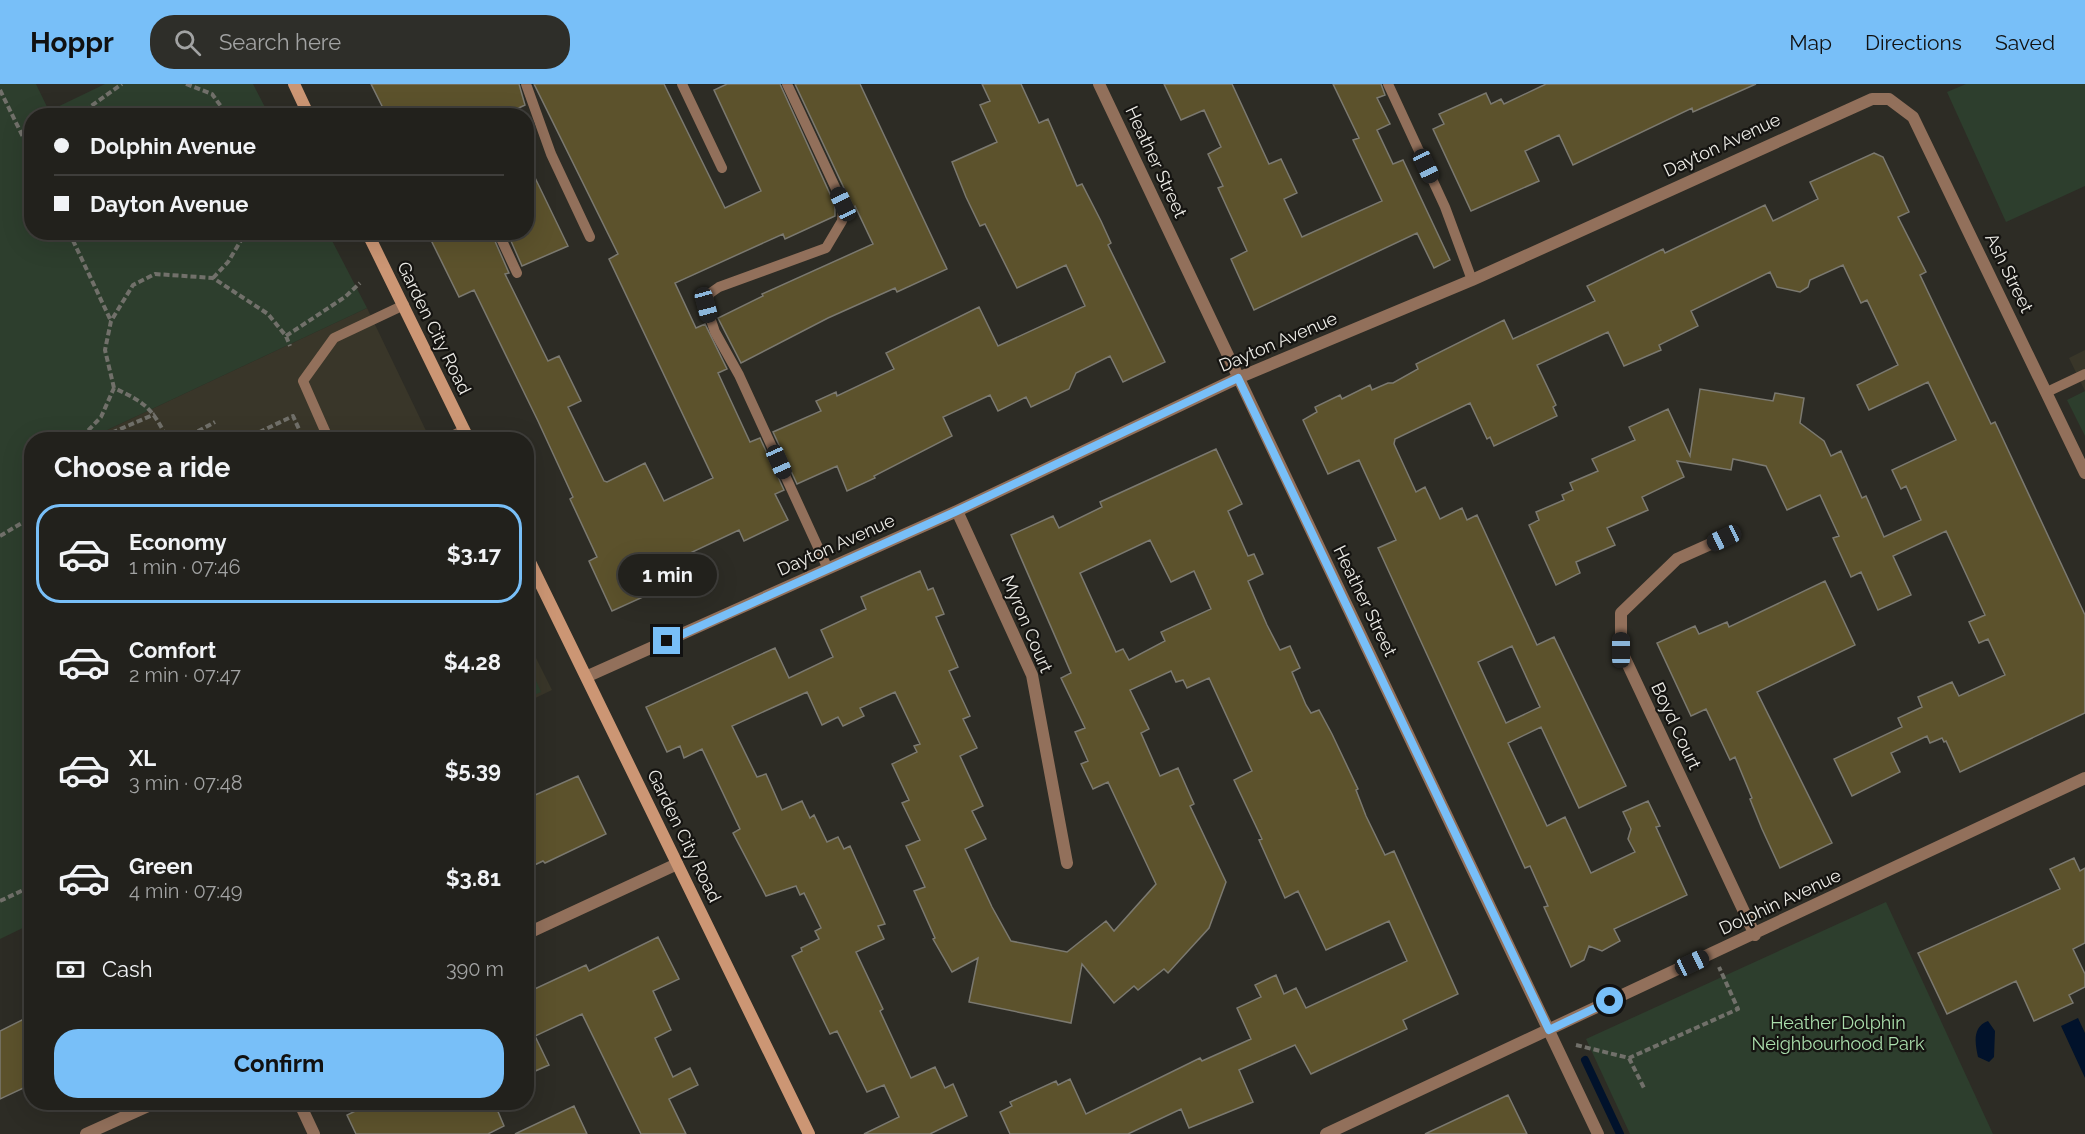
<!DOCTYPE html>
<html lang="en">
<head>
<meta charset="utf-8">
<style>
  body { margin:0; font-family:Raleway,sans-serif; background:#2e2e29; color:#f1f3f6; height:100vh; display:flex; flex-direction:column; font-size:22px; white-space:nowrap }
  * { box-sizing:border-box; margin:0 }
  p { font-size:20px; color:#a2a3a3 }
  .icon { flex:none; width:33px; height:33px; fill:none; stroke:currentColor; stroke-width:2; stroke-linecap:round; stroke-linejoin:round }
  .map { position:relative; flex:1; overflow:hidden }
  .side { position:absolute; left:24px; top:348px; width:510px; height:678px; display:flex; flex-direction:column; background:#22211c; border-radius:24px; box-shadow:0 6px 24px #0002,0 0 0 2px #3f3e3b }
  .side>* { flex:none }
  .banner { position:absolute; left:24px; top:24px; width:510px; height:132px; border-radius:24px; box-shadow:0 6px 24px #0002,0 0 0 2px #3f3e3b; display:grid; align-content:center; height:132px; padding:0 30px; background:#22211c }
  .end { position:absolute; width:27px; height:27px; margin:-14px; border:8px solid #78bff8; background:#111; box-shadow:0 0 0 3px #111 }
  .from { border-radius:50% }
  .bubble { position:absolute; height:42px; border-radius:21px; background:#22211c; box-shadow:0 6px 24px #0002,0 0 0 2px #3f3e3b; font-size:20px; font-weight:700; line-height:42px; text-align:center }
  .car { position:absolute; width:18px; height:36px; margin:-18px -9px; border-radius:8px; box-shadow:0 0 4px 2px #0007; background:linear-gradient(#222 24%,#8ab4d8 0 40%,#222 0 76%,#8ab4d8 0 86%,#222 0) }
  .banner b { display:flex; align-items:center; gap:21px; height:57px; font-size:22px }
  .banner b+b { border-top:2px solid #3f3e3b }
  .banner i { width:15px; height:15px; background:#f1f3f6 }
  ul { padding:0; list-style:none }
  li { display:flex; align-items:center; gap:18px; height:99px; margin:0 12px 9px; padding:0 18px; border:3px solid transparent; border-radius:24px }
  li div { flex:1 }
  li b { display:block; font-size:22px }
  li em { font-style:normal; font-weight:700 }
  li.current { border-color:#78bff8 }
  li>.icon { width:54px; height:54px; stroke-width:1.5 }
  h2 { padding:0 30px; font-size:27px; line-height:72px }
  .pay { display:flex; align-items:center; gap:15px; height:66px; padding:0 30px; font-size:22px }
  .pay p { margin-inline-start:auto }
  .action { display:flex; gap:12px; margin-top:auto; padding:12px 30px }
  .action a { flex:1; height:69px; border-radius:24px; background:#78bff8; color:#111; font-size:24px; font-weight:700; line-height:69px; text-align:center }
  header { display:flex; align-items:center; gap:36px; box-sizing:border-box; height:84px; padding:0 30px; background:#78bff8; color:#111 }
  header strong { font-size:28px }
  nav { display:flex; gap:33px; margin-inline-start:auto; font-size:21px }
  .search { width:420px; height:54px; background:#2e2e29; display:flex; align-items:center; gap:15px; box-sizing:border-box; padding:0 21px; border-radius:24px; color:#a2a3a3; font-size:22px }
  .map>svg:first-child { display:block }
</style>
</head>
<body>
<header>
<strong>Hoppr</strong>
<div class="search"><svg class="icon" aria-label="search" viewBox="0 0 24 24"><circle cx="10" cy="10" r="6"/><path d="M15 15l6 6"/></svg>Search here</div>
<nav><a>Map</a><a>Directions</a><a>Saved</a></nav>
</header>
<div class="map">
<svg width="2085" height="1050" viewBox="0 0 2085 1050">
  <rect width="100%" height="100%" fill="#2d2c25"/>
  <path fill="#393629" d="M367,224L430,355L109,356L105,347Z
    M2085,266V307L2069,274Z
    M526,554L552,606L527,618H526Z"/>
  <path fill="#2d3e2d" d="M0,0H36L49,27L105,0H253L269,31L32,32V148L328,149L367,224L105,347L109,355L32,356L31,840L0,855Z
    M1966,0H2085V102L2006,138L1947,8Z
    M2085,307V352L2067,316Z
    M534,592L541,608L527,614V596Z
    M1886,818L1993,1050H1630L1586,955Z"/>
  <path fill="#01122b" d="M2078,934L2085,949V994L2061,942Z
    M1988,937L1995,947L1994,973L1989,978L1978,973C1975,959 1972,943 1988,937Z"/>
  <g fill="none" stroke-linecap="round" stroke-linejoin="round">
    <path stroke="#01122b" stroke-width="8" d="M1585,976L1620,1050"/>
  </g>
  <path fill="#5c522c" stroke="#7b7970" stroke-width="1.5" fill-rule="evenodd" d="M371,0H519L525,21L502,32H387Z
    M534,0H664L725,124L761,107L714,6L727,0H780L835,121V132L785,155L783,150L675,199L696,244L705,240L727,285L718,289L750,358L760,354L784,406L775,410L788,436L744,457L739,446L654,486L663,504L612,527L589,477L597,473L570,415L573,413L538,337L474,206L459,213L427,148H491L509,189L505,190L548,277L559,272L581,317L568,323L604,397L607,398L645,379L664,417L713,394L609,175L618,170Z
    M795,0H860L947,185L897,208L895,204L828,234L741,279L718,234L763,212L762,210L873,160L855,122L850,125V117Z
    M982,0H1021L1039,39L1048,35L1077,102L1082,100L1101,137L1111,159L1108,161L1165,278L1123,298L1110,272L1076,289L1069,305L1031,323L1026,313L998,327L990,311L943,333L952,352L874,392L875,394L847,407L837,382L797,400L773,348L821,327L816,317L836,308L837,312L894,285L886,269L979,223L998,262L1085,222L1066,181L1017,204L985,140L980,142L966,113L952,78L997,58L980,21L990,17Z
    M1164,0H1232L1269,80L1281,75L1297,109L1284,115L1302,153L1382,117L1353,56L1359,54L1333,0H1381L1385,11L1377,14L1390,40L1377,46L1393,80L1403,76L1450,176L1434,184L1417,149L1254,226L1231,175L1247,167L1218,104L1223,102L1208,70L1221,63L1204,26L1181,36Z
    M1546,0H1756L1693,28L1692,24L1573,81L1559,51L1525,67L1539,97L1471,127L1433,45L1444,40L1439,30L1486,9L1491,20L1501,15L1504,20Z
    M1874,69L1883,73L1909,128L1898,133L1926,188L1920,191L1991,340L1995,338L2085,531V629L1960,688L1946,657L1944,658L1942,654L1930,659L1927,652L1891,669L1900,688L1852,712L1834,675L1902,643L1898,634L1922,623L1918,613L1952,598L1959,612L2005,591L1988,555L1979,559L1969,538L1985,531L1946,447L1893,472L1911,511L1878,526L1861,488L1851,493L1833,454L1839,452L1820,411L1787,426L1766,382L1733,375L1731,386L1677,377L1684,393L1642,413L1648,426L1607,444L1615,461L1576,478L1580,489L1556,501L1529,441L1539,436L1536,428L1564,416L1562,411L1573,406L1570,399L1598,387L1592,375L1635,356L1629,343L1668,325L1690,372L1700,305L1773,317L1775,309L1804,314L1800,339L1824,357L1831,372L1841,367L1862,414L1866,412L1884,453L1921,436L1906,402L1901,405L1892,386L1956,356L1928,298L1869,326L1857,301L1898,281L1867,216L1861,219L1843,181L1810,196L1808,203L1800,208L1777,203L1770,188L1691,227L1698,242L1659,261L1661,266L1624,282L1608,248L1537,281L1556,321L1553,323L1557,332L1494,362L1490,353L1487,355L1470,319L1395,355L1394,360L1416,408L1425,403L1440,435L1462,424L1467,436L1477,431L1537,561L1554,553L1626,702L1579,724L1541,643L1508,659L1547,742L1565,733L1591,789L1635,768L1628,755L1631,745L1623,728L1648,717L1660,742L1656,743L1687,811L1614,845L1620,857L1602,867L1589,862L1584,876L1571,883L1544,823L1548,822L1530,782L1525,784L1378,464L1396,456L1359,376L1328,390L1303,336L1317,328L1315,323L1340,311L1342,315L1370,301L1372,306L1388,299H1393L1418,285L1416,280L1504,236L1513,255L1595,217L1587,202L1663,165L1665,169L1765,121L1773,137L1818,115L1810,98ZM1512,562L1540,623L1506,639L1478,578Z
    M526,75L568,162L522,182L507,148H526Z
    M1216,365L1242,420L1228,427L1248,472L1254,470L1263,490L1248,497L1267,541L1280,566L1290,562L1300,584L1292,588L1306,621L1311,629L1319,626L1332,650L1358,705L1356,706L1366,732L1385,771L1394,767L1458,910L1403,936L1407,945L1311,990L1295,961L1239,986L1253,1018L1189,1044L1181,1025L1128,1050H1010L1000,1028L1012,1022L1010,1018L1056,997L1058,1001L1070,995L1086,1030L1200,974L1202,977L1251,955L1237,924L1261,913L1255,901L1276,891L1284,910L1296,904L1306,924L1407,877L1389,837L1326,866L1298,807L1285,814L1259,756L1262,755L1234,696L1252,687L1209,594L1187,604L1183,596L1176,598L1171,587L1130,606L1149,645L1141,649L1160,692L1178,684L1194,720L1190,722L1226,798L1209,844L1168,889L1164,885L1138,906L1134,902L1114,919L1082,880L1071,939L969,918L978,874L952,888L933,855L935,854L914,807L925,803L906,762L920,756L902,719L909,716L892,680L917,668L914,662L920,660L895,608L860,624L864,632L843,642L838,633L822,641L807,608L732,642L757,693L766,690L782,726L802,717L810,734L814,731L827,758L838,753L844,765L850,762L885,840L878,842L884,855L856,868L883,925L880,927L911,994L935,983L945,1004L953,1000L967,1032L930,1050H864L899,1033L884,1001L867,1008L837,947L830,950L792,872L802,867L801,864L819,855L815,847L821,844L804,809L800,811L796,802L766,812L733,749L740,745L702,665L684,674L680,662L667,668L646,623L775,564L789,594L833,573L821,546L866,525L861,513L920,487L928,506L933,504L944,530L936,533L958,583L949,587L970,632L963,635L977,664L960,672L983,722L972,727L986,755L965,765L992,823L1011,857L1067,868L1106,837L1114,847L1156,800L1108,698L1093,705L1081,680L1088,677L1075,648L1085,644L1061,594L1071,589L1011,451L1053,432L1059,444L1102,423L1100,418ZM1150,456L1171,498L1194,487L1211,525L1161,548L1165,557L1129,576L1123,565L1116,568L1080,489Z
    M1825,497L1855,561L1757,608L1832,759L1780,784L1762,745L1750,715L1752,714L1735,673L1730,676L1706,625L1691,632L1657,559L1695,542L1699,550L1727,538L1729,543Z
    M578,692L606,750L545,779L543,777L526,785V715Z
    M2074,774L2080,787L2085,784V859L2073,865L2085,890V903L2069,911L2073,919L2034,937L2016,897L1947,930L1918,869L2060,805L2050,785Z
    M658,853L679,895L653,907L671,946L655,954L673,993L690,984L698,1001L669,1015L686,1050H641L582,930L535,952L549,981L526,991V909L586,881L589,887Z
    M32,931V1000L0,1015V947Z
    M1508,1011L1527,1050H1425Z
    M374,1018H494L504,1042L488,1050H356L347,1031Z
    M574,1022L587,1050H515Z"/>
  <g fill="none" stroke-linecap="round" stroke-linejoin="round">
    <path stroke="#71706a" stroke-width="4" stroke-dasharray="6 3" stroke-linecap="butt" d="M186,0L212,10L228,32
      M0,6L25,57L32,54
      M77,32L122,0
      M25,57L32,71
      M69,148L111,237
      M213,194L228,178L246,148
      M286,252L345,213L360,199
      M114,304L105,266L111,237L133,201L155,190L213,194L268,230L286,252L290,262
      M82,353L101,333L114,304C146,319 152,324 168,356
      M77,356L102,353L155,330
      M182,356L215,338
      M243,356L293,332L304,356
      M0,452L32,433
      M0,817L32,802
      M1576,961L1629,974L1738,925L1719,883
      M1629,974L1644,1004"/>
    <path stroke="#92705b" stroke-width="10" d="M526,0L551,70L590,153
      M682,0L722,84
      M787,0L843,120L842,137L826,164L719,203L709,210L706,221L715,248L739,291L828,485
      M1388,0L1445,123L1472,196
      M498,148L517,189
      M2047,308L2085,290
      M329,356L303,297L334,254L404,221
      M444,356L464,346"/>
    <path stroke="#92705b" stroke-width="12" d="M1099,0L1598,1050
      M957,427L1032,591L1067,779
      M1724,454L1677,475L1621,529V566L1755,851
      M588,592L957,427L1238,294L1472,196L1872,15H1889L1913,33L2085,389
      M526,850L677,780
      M299,1018L314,1050
      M86,1050L157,1018
      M1326,1050L2085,694"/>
    <path stroke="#cc9674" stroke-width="12" d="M294,0L309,32
      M367,148L469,356
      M526,470L809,1050"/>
  </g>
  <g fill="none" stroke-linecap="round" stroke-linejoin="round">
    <path stroke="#78bff8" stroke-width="8" d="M667,557L957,427L1238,294L1549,946L1610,917"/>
  </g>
  <g text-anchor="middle" stroke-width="4.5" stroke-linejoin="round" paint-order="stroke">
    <g font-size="18" fill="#ecebe6" stroke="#151411">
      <text transform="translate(1722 61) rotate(-25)" y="6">Dayton Avenue</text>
      <text transform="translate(1156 78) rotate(65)" y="6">Heather Street</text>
      <text transform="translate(2009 189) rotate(64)" y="6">Ash Street</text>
      <text transform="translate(434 244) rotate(64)" y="6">Garden City Road</text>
      <text transform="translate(1278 258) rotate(-23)" y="6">Dayton Avenue</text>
      <text transform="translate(836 461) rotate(-24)" y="6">Dayton Avenue</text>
      <text transform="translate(1365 517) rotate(64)" y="6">Heather Street</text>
      <text transform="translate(1027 540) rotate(67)" y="6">Myron Court</text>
      <text transform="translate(1676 642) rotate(65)" y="6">Boyd Court</text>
      <text transform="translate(684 752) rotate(64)" y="6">Garden City Road</text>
      <text transform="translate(1780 818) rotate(-25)" y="6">Dolphin Avenue</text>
    </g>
    <g font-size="18" fill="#aadeac" stroke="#151411">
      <text x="1838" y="945">Heather Dolphin<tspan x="1838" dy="21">Neighbourhood Park</tspan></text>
    </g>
  </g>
</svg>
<i class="end from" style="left:1610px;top:917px"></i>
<i class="end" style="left:667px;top:557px"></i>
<div class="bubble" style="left:618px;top:470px;width:99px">1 min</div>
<i class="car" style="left:1426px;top:82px;rotate:155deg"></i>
<i class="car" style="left:843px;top:120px;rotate:335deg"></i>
<i class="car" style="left:706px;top:221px;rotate:165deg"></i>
<i class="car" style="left:779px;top:378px;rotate:156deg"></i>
<i class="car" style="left:1724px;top:454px;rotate:245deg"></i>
<i class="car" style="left:1621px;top:566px;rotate:0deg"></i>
<i class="car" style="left:1692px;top:879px;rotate:65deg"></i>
<div class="banner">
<b><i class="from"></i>Dolphin Avenue</b>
<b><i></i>Dayton Avenue</b>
</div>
<section class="side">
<h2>Choose a ride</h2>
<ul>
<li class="current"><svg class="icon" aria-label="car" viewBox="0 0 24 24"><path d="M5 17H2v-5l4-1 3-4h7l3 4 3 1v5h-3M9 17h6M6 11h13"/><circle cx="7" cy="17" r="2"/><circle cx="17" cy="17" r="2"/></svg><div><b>Economy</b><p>1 min · 07:46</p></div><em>$3.17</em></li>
<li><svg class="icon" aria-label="car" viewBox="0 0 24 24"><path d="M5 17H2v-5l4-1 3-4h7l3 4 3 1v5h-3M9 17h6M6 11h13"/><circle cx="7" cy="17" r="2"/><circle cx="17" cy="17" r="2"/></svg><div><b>Comfort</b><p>2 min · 07:47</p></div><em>$4.28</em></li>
<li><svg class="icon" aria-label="car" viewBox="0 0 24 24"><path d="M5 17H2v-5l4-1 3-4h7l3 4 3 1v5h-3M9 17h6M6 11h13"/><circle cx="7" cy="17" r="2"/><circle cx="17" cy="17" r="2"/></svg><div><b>XL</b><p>3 min · 07:48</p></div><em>$5.39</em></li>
<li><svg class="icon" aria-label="car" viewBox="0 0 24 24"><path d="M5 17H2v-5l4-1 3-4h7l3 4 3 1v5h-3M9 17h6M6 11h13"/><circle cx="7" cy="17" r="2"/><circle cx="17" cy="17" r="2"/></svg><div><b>Green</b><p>4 min · 07:49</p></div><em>$3.81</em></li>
</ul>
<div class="pay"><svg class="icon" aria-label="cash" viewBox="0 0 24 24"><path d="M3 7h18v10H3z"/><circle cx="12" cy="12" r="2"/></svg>Cash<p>390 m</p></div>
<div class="action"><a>Confirm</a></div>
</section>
</div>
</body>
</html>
